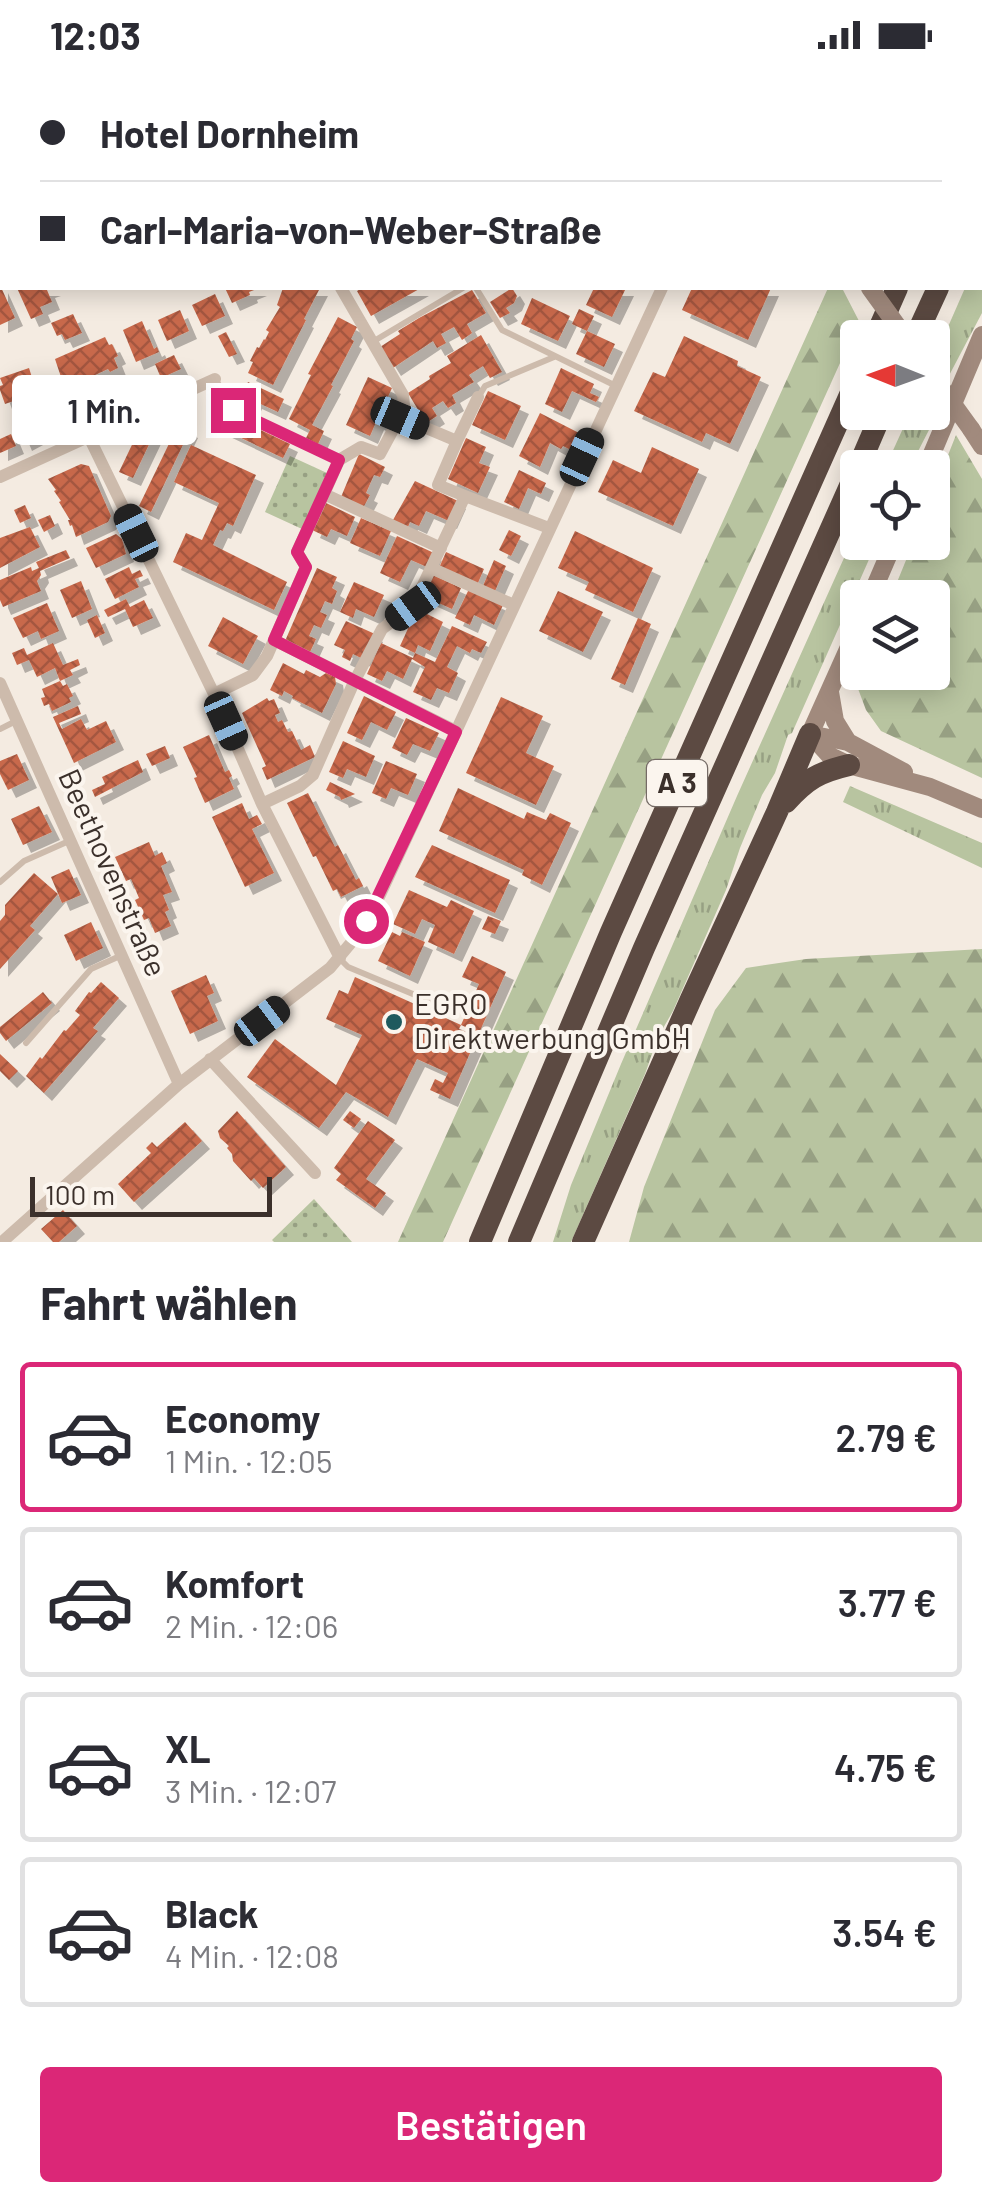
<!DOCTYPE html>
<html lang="de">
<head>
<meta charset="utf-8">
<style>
  body { margin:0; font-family:Barlow,sans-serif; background:#f7f7f7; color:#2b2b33; height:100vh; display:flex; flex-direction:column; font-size:38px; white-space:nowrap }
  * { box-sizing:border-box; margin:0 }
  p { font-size:32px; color:#7c7c81 }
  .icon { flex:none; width:55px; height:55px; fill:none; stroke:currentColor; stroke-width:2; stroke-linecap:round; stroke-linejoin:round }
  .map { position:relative; height:1172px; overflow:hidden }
  .panel { display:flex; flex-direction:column; background:#fff; flex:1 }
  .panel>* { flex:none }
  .top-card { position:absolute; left:0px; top:0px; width:982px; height:220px; box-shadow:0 5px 25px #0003; display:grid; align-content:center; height:220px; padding:0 40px; background:#fff }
  .needle { width:65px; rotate:271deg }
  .tools { position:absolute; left:840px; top:250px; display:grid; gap:20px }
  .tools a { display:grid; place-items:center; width:110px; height:110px; border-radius:10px; background:#fff; box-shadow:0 5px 25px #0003; font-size:50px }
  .scale { position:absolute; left:30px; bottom:25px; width:242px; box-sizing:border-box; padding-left:10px; border:5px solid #3b302b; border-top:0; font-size:28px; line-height:35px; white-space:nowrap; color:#3b302b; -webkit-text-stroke:8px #fbf5ee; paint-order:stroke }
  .end { position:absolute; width:45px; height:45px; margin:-22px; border:12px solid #db2777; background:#fff; box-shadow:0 0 0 5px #fff }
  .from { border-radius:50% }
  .bubble { position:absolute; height:70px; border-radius:10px; background:#fff; box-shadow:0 5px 25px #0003; font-size:32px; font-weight:600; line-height:70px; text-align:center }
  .car { position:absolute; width:30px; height:60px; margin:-30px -15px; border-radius:12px; box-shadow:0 0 8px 2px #0007; background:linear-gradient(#222 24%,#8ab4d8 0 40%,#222 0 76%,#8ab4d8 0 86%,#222 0) }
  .top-card b { display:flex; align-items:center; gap:35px; height:95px; font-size:38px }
  .top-card b+b { border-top:2px solid #e1e1e2 }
  .top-card i { width:25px; height:25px; background:#2b2b33 }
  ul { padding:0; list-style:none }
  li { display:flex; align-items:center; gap:30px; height:150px; margin:0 20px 15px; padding:0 20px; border:5px solid #e1e1e2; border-radius:10px }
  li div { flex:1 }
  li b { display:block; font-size:38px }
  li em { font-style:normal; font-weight:600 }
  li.active { border-color:#db2777 }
  li>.icon { width:90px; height:90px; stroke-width:1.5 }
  h2 { padding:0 40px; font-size:45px; line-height:120px }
  .cta { display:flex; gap:20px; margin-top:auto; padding:20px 40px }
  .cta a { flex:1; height:115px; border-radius:10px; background:#db2777; color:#fff; font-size:40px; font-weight:600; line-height:115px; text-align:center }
  .status { display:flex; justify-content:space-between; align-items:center; height:70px; padding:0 50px; background:#fff; direction:ltr }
  .status svg { height:28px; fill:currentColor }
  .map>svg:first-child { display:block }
</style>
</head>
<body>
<div class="status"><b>12:03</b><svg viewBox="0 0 49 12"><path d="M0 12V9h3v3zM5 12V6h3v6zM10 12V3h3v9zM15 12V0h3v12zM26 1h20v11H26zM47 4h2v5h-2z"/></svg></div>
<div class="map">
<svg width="982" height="1172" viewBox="0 0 982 1172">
  <defs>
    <pattern id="grass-tufts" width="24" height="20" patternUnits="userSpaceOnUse" patternTransform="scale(2.5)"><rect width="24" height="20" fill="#b8c4a0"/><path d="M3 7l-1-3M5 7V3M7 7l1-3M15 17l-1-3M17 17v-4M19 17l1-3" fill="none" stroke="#97a083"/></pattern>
    <pattern id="forest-firs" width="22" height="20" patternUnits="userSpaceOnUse" patternTransform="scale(2.5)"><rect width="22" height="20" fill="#b8c4a0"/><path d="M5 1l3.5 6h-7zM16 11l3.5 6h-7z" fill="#97a083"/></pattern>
    <pattern id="park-dots" width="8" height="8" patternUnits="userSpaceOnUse" patternTransform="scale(2.5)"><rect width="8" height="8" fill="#b8c4a0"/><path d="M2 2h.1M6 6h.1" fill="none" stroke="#97a083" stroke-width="1.8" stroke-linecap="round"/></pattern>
    <pattern id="building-cross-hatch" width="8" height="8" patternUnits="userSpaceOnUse" patternTransform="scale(2.5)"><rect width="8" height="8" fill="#c8694b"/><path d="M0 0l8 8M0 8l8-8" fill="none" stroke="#a4573f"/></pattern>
    <filter id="shadow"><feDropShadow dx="8" dy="8" stdDeviation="0" flood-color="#0004"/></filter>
  </defs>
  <rect width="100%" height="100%" fill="#f4ebe1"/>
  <path fill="url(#grass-tufts)" d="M982,180V243L944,315L931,356L910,397L885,398L910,343L932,342L933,291L965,218H980V184Z
    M857,459L858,472L876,473L867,494L792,663L788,665L775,703L762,725L740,778L726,820L673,941L658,967L645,1004L571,1172H553L571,1115L621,994L737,726Z
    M850,716L982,773V798L843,732Z"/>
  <path fill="url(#forest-firs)" d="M828,218H842L859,251L443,1172H398Z
    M956,365L982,409V708L881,661L866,640L857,616L862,603L932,602V528L891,527L913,473L932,472L933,423Z
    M982,879V1172H629L644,1117L715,940L746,898L806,889Z"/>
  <path fill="url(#park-dots)" d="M290,386L327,403L302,459L265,442Z
    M314,1129L352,1172H274L272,1170Z"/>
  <path fill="url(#building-cross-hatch)" filter="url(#shadow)" d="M0,215L15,248L0,255Z
    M17,218H53L47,220L52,232L40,237L43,244L31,249Z
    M225,218H259L249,222L250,225L232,233Z
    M283,218H320L304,249L306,250L273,315L248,303L253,292L250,291L257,277L259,278L264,269L265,270L269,262L266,260L280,237L277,235Z
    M362,218H421L371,246L357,221Z
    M512,218L517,226L514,233L506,238L510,243L500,248L490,232Z
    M594,218H626L612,247L586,235Z
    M692,218H771L748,270L682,240Z
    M472,220L486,243L467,254L472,263L462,270L454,257L441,264L446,273L437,278L433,271L393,298L380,277L400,264L398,261L419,248Z
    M215,224L225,246L202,256L192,235Z
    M532,228L570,246L558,271L521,254Z
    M579,239L594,246L587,261L572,254Z
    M180,240L189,261L167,271L158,250Z
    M73,244L82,263L65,270L62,264L57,266L51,253Z
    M338,247L357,257L351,269L354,271L331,315L333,316L312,355L324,361L318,374L306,368L310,360L289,349L311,305L308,304Z
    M142,251L154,279L157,277L159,282L136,292L123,260Z
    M587,261L615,274L604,297L576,284Z
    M226,262L237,284L229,287L218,266Z
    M481,265L502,302L490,308L483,296L469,305L474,312L452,325L456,333L448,338L443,331L432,338L437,346L426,353L408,323L430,309L429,306L451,293L447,286Z
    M684,266L738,291L737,296L761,307L730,374L706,363L702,372L634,341L653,302L665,307Z
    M105,267L109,275L112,274L118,286L114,288L118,298L110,302L108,299L78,313L79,317L69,321L64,310H62L55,289Z
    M174,285L181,299L161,308L155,294Z
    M29,298L37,323L5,334L0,320V316L3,315L0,308Z
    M561,298L594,314L590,323L599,327L596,332L572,321L562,342L545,334Z
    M368,307L392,318L386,331L395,336L385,356L376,352L370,366L346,355Z
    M113,311L119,325L92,337L85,324Z
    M248,312L284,329L278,342L254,331L249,343L237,338Z
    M488,321L521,336L505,370L472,355Z
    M47,334L50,341L53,340L61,357L51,361L50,359L24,373L17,356L20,355L16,348L29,343L28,340Z
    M223,342L290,374L283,388L218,357Z
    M540,343L579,363L571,380L563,376L561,379L550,373L540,397L519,386Z
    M178,355L190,360L151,442L139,436Z
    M140,358L154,364L133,408L119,402Z
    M11,364L16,376L0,383V369Z
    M466,368L486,377L479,393L490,397L478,423L448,409Z
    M191,375L256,405L233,456L227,453L223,461L220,460L213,475L287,512L274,540L173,492L186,463L202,470L219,433L174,412Z
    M652,377L699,399L673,456L598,422L613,390L641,403Z
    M359,384L385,397L380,407L374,405L366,423L370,425L363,438L341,427Z
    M81,394L89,396L111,446L108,452L76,467L72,455L70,456L68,450H70L59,432L61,431L54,421L56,420L48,409Z
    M519,400L546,413L541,424L528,418L519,439L504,432Z
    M415,411L458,431L449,451L426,441L419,456L410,452L408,457L393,450Z
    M324,432L355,447L347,466L331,459L327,467L312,460Z
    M25,435L31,448L20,453L14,440Z
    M50,445L55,456L44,462L38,450Z
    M361,448L391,461L380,486L350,473Z
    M30,457L40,477L0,498V468Z
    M509,460L521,466L511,486L499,480Z
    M575,461L653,498L633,542L585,520L589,512L558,498Z
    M116,464L122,469L126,484L96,498L86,478Z
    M397,466L434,483L427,497L411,490L400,512L380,503Z
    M66,480L70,488L40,501L41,505L37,511L41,521L3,537L0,530V510L31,497L32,501L39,498L36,492Z
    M446,482L484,499L477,515L439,498Z
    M494,490L506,496L495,521L483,516Z
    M129,497L132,504L140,500L143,506L135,509L139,517L115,529L105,509Z
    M317,498L337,507L332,518L337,521L332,534L325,531L320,542L327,545L321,558L314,555L309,566L316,569L310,582L285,571Z
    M433,505L461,518L452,539L423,526Z
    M81,511L92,539L72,548L60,520Z
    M354,512L384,525L374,547L356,539L353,548L340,542Z
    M469,519L503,535L494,555L474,545L470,555L455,548Z
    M558,521L603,542L583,582L539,561Z
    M126,529L130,537L144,530L153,548L133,557L125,539L108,547L104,540Z
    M47,533L59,561L41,569L38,561L23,568L13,548Z
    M417,539L443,552L430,581L418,575L415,583L400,576Z
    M97,545L105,563L95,568L87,550Z
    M223,547L258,566L243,594L208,576Z
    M638,548L651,554L625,615L611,609Z
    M346,551L375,564L363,589L353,584L350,591L342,587L345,580L334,575Z
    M452,556L487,572L481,583L472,579L470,583L457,576L447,597L458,603L449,623L437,618L431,630L413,622L425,597L412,589L403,609L387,601L382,611L367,604L381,573L413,588L415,583L435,592Z
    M53,573L63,595L78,589L80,595L70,600L73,605L60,611L63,616L67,614L73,626L69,628L71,632L52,641L49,634L44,636L41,628L45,627L42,619L60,611L55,598L37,607L29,590L17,595L12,583L24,578L27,585Z
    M283,593L304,604L306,600L320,607L326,603L335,607L336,614L322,643L292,628L293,626L284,621L282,626L270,620Z
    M364,626L396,642L387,660L371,652L362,670L347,663Z
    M501,627L543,646L526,683L554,696L536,735L466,703Z
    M267,628L269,631L274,629L280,643L275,645L278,652L282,650L288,662L292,661L301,680L310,675L315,687L267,710L262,698L266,696L242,643Z
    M78,636L81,644L59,653L62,659L81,649L87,660L106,651L116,672L74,693L53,647Z
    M406,648L439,663L430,681L413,674L407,685L392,678Z
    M209,665L225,702L229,700L232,706L229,708L234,719L205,733L194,708L197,707L183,677Z
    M343,671L375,686L366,707L347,699L343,708L329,702Z
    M165,676L170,688L152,696L146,684Z
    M17,684L29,710L8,720L0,704V691Z
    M138,690L143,702L95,727L92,720L105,714L102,707Z
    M386,691L417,704L408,725L391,718L386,729L372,723Z
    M330,712L355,724L341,730L340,727L326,720Z
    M458,718L524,749L527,742L546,750L550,743L571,753L542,815L522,805L524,800L439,761Z
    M308,723L335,777L338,775L356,810L359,808L363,816L341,827L337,819L333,821L316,786L313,787L287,733Z
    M242,733L249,749L257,745L262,754L252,759L274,803L245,817L212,747Z
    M39,736L52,762L23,775L11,749Z
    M149,772L155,786L162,782L167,793L161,796L172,822L163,825L169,840L165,842L171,856L155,863L149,848L144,850L135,830L139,828L131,809L126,811L115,787Z
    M432,775L510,810L495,843L415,807Z
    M69,799L81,825L62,833L51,807Z
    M34,803L58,824L30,856L35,860L0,899V851L5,845V835Z
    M409,820L447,837L451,830L474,841L454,884L428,872L435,855L422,849L415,864L393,854Z
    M488,846L501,851L495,864L482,859Z
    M91,852L103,878L76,891L64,865Z
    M392,862L400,866L402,862L425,872L410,906L378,891Z
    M472,886L506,902L479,963L461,955L479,914L462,907Z
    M206,905L214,923L207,926L218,951L190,964L171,921Z
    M355,907L461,955L459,959L477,967L450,1029L430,1020L435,1009L443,1013L448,1003L417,989L388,1047L346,1022L319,1058L247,1007L275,969L336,1015L362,965L326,949L339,920L348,924Z
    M101,912L119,928L93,958L98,961L44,1023L26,1006L40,987L42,989L64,960L66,961L80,945L75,941L89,922L91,923Z
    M43,922L52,933L6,971L0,963V957Z
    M0,984L18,1001L9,1010L0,1001Z
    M237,1041L286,1097L263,1118L254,1108L251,1111L233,1091L232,1084L227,1078L229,1076L220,1068L218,1061Z
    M350,1041L361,1049L354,1058L343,1050Z
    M368,1051L395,1070L366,1109L386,1123L375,1138L336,1110L341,1104L334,1098Z
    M185,1052L202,1071L134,1132L118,1114L151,1083L146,1078L152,1072L157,1077Z
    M63,1140L77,1156L59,1172H53L41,1159Z"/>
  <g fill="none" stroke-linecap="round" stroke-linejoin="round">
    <path stroke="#cdbbac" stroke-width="6" d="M662,0L663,2
      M525,2L529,0
      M651,2L655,0
      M476,218L502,260L614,315
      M374,271L463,218
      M216,310L233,339L339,390
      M479,326L485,316L554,287
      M0,659L16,651
      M0,812L24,791L69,771
      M340,889L348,897L456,942
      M26,973L91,899L120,886"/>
    <path stroke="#cdbbac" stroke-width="12" d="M495,0L497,2
      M343,2L347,0
      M0,190L2,189
      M341,218L403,325L404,335L400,347
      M89,367L214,624L262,734L340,888
      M457,371L478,327
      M0,407L215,309
      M441,478L324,424L339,390L361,377L380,384L400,347L457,371L438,415L465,426
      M514,535L431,498L465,426L549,458
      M274,570L456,661
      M0,613L179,1014
      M214,624L253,605L267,586L306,497L297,482L324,424
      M262,734L300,716L313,705L354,612L382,559L413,536L431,498
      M210,989L315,1103
      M2,1172L179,1014L330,898L355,868L379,827L662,218"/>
    <path stroke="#a18a7d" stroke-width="18" d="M718,0L720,2
      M971,359L982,376
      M926,398L982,265
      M870,528L894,472
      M830,622L835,651L848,672
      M810,664L830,686L849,695L930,717L982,739
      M810,664L848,672L904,702
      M810,664L858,557"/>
    <path stroke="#5c4a42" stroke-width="22" d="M980,29L982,25
      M980,122L982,117
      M875,268L897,218
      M915,268L938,218
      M858,398L882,342
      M786,732C807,709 819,702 849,695
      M480,1172L611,862L858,307
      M519,1172L644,878L858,398
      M583,1172L691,929L777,742L810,664"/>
    <path stroke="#a18a7d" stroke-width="18" d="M870,218L906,268
      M932,305L971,359"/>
  </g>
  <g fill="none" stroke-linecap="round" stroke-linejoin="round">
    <path stroke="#db2777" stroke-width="12" d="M233,340L339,390L297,482L306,497L274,570L456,662L366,851"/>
  </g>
  <circle fill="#1f5a5e" stroke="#fbf5ee" stroke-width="4" cx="394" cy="952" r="10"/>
  <g text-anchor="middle" stroke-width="8" stroke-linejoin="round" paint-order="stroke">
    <rect fill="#fbf5ee" stroke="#756b66" stroke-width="2.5" x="647" y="690" width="60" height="46" rx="8"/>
    <g font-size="28" font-weight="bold" fill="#3b302b">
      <text x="677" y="723">A 3</text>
    </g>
    <g font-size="30" fill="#3b302b" stroke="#fbf5ee">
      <text transform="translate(112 803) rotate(66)" y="10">Beethovenstraße</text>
    </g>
    <g font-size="30" fill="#3b302b" stroke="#fbf5ee" text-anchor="start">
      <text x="414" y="945">EGRO<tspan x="414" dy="34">Direktwerbung GmbH</tspan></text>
    </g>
  </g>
</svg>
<div class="tools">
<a><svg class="needle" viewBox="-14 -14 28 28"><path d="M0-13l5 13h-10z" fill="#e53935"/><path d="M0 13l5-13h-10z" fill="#7c7c81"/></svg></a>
<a><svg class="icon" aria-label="locate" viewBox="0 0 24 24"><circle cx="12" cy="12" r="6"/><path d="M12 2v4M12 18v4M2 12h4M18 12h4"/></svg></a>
<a><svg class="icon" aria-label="layers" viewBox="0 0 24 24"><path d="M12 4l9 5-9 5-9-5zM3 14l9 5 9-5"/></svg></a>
</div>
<div class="scale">100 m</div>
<i class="end from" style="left:366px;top:851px"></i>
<i class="end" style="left:233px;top:340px"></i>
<div class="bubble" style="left:12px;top:305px;width:185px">1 Min.</div>
<i class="car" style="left:400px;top:348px;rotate:113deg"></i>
<i class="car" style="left:582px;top:387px;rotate:25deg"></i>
<i class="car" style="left:136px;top:463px;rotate:334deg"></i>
<i class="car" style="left:413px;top:536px;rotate:234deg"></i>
<i class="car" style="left:226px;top:651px;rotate:156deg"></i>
<i class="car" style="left:262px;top:951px;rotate:53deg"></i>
<div class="top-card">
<b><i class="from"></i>Hotel Dornheim</b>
<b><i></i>Carl-Maria-von-Weber-Straße</b>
</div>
</div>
<section class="panel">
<h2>Fahrt wählen</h2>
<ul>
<li class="active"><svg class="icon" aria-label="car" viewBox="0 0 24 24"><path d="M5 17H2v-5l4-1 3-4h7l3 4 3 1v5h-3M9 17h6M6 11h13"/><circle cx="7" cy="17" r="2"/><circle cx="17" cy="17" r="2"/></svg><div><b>Economy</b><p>1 Min. · 12:05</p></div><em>2.79 €</em></li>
<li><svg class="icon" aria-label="car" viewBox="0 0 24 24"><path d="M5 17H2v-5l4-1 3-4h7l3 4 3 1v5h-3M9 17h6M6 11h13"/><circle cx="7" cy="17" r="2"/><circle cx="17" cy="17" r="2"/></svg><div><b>Komfort</b><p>2 Min. · 12:06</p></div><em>3.77 €</em></li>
<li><svg class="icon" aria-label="car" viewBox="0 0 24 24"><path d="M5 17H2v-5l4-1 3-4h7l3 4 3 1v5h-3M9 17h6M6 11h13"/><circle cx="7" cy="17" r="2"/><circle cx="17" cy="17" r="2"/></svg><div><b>XL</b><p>3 Min. · 12:07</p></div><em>4.75 €</em></li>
<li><svg class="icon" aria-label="car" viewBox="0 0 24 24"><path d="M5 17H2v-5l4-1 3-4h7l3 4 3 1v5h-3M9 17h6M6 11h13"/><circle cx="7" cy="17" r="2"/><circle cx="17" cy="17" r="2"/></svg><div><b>Black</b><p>4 Min. · 12:08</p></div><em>3.54 €</em></li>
</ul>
<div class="cta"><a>Bestätigen</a></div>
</section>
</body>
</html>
